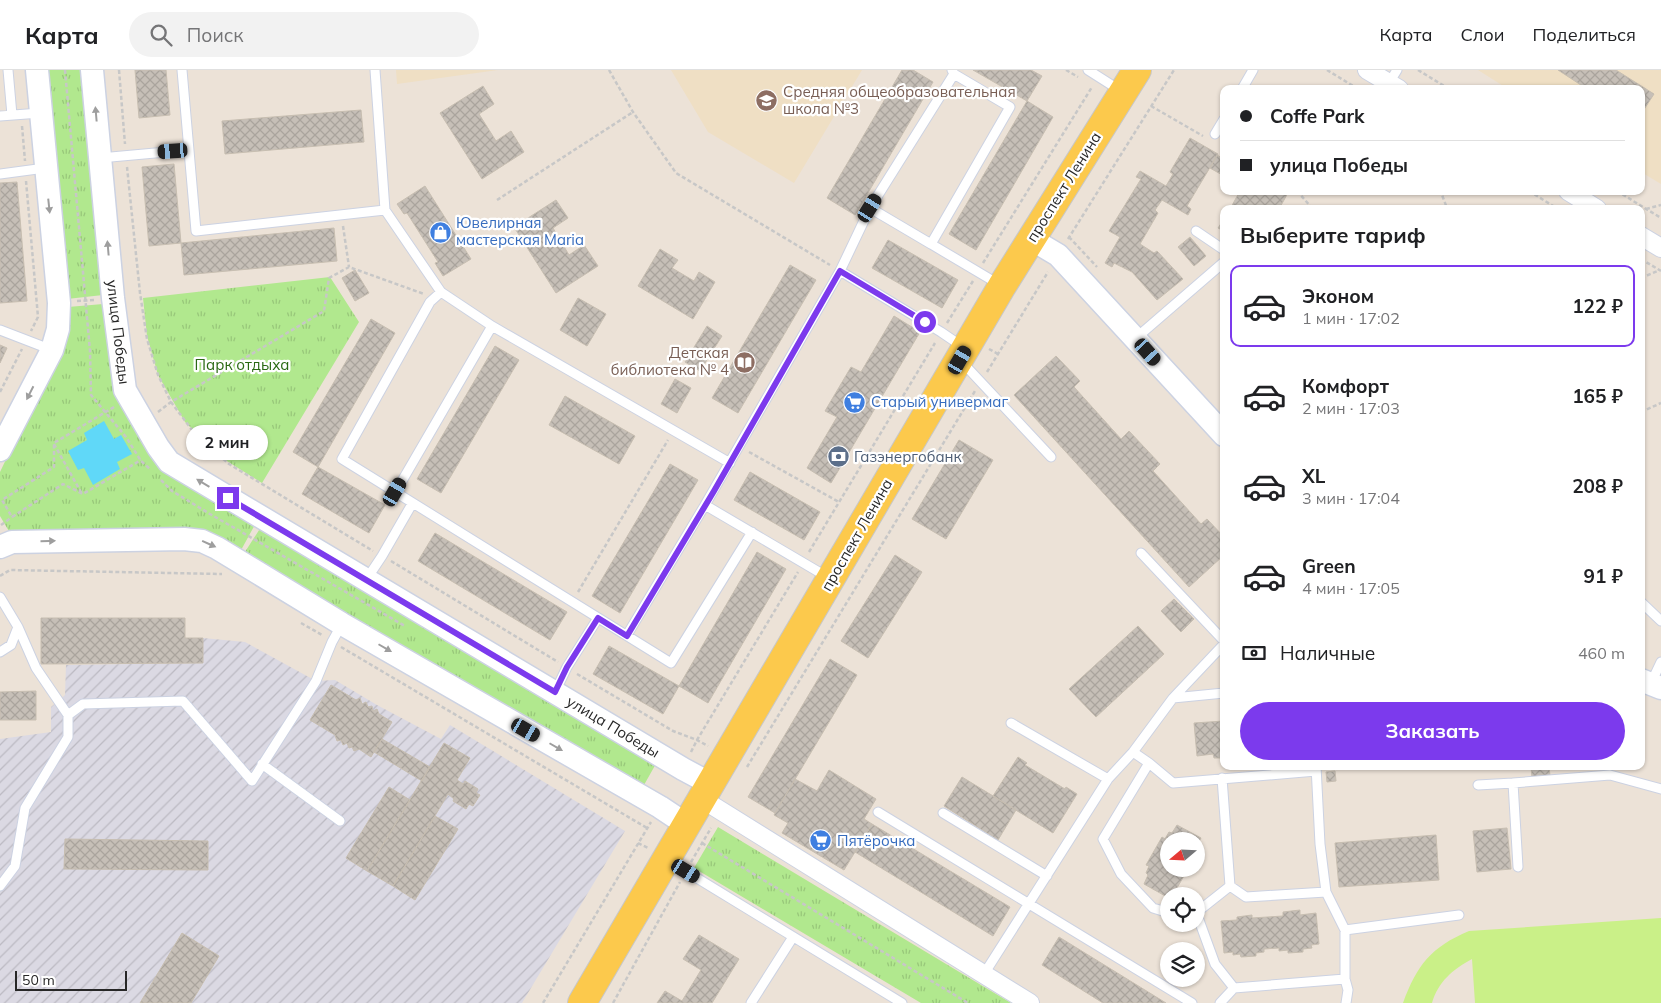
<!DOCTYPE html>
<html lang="ru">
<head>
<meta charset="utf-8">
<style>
  body { margin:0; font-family:Mulish,sans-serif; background:#f2f2f2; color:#202124; height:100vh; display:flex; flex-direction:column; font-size:19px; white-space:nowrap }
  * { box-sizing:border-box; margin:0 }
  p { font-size:16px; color:#757577 }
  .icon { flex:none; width:28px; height:28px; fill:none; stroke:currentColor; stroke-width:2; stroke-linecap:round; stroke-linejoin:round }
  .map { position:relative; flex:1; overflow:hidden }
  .side { position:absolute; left:1220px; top:135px; width:425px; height:565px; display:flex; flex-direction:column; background:#fff; border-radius:10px; box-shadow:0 1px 4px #0004 }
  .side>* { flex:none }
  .hud { position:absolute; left:1220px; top:15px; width:425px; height:110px; border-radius:10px; box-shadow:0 1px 4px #0004; display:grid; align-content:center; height:110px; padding:0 20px; background:#fff }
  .needle { width:32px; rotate:251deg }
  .controls { position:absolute; left:1160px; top:762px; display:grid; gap:10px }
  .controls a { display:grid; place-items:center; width:45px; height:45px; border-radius:50%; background:#fff; box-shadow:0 1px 4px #0004; font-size:25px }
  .scale { position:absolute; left:15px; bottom:12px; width:112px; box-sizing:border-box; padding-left:5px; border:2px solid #272727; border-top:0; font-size:14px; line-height:18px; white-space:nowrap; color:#272727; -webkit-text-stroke:4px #fff; paint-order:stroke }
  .end { position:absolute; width:22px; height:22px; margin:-11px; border:6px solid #7c3aed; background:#fff; box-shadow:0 0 0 2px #fff }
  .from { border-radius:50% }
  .bubble { position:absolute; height:35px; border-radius:18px; background:#fff; box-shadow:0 1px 4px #0004; font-size:16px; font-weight:700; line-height:35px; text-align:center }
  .car { position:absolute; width:15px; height:30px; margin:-15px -8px; border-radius:6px; box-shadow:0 0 4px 1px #0007; background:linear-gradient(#222 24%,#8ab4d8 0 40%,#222 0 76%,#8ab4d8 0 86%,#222 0) }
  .hud b { display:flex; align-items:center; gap:18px; height:48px; font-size:19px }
  .hud b+b { border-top:1px solid #e0e0e0 }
  .hud i { width:12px; height:12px; background:#202124 }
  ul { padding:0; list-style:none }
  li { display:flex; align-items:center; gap:15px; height:82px; margin:0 10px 8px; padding:0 10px; border:2px solid transparent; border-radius:10px }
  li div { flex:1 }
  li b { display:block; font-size:19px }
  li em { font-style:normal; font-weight:700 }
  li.on { border-color:#7c3aed }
  li>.icon { width:45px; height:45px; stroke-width:1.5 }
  h2 { padding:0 20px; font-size:22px; line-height:60px }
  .pay { display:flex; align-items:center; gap:12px; height:55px; padding:0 20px; font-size:19px }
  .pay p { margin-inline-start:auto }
  .cta { display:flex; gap:10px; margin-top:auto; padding:10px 20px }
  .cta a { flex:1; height:58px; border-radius:30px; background:#7c3aed; color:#fff; font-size:20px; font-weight:700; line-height:58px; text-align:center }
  header { display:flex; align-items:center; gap:30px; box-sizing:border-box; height:70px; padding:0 25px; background:#fff; border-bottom:1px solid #e0e0e0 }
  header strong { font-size:24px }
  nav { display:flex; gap:28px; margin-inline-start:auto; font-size:18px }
  .search { width:350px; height:45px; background:#f2f2f2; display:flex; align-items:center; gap:12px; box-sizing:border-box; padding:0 18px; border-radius:28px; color:#757577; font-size:19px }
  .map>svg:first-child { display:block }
</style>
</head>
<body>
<header>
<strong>Карта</strong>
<div class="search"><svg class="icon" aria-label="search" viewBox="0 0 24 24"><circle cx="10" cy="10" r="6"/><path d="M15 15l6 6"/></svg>Поиск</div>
<nav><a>Карта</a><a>Слои</a><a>Поделиться</a></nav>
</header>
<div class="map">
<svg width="1661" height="933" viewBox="0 0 1661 933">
  <defs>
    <pattern id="industrial-furrows" width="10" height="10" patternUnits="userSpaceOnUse" patternTransform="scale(1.25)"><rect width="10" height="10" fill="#dbd9e3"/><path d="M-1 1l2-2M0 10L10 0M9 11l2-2" fill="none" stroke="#bcbac3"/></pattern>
    <pattern id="park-tufts" width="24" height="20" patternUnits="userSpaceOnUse" patternTransform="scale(1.25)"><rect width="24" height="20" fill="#b1e88e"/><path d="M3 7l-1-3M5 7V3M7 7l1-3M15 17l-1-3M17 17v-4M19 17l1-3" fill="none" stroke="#98c77a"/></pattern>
    <pattern id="building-cross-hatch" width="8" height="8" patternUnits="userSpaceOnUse" patternTransform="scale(1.25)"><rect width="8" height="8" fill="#c6bfb7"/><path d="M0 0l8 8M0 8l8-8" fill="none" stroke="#aaa49d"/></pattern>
  </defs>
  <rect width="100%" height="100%" fill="#ece2d7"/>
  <path fill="url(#industrial-furrows)" d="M203,568L245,572L316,611L335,610L377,635L441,669L450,655L625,761L522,933H0V669L51,662V637L65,625L66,595L203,593Z"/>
  <path fill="#efdfc4" d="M396,0H498L397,14Z
    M671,0H862L794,113L708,62Z
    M1478,0H1661V114L1641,102V19H1508Z"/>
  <path fill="url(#park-tufts)" d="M47,0H82L103,225L67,229Z
    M330,207L359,252L262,413L222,388L185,352L158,305L147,266L143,228Z
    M103,234L160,393L257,451L240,482L10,463L0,446V402L66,264L68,237Z
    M261,457L657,692L640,722L243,485Z
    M718,757L1011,933H921L694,798Z"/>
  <path fill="#caf088" d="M1661,848V933H1475L1472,889C1453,899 1438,912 1432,933H1403C1417,895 1431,877 1469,861Z"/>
  <path fill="#60d8f8" d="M104,351L114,369L121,365L132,384L117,392L120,399L93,415L84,398L78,400L68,381L87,370L84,363Z"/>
  <path fill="url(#building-cross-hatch)" stroke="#c7beb1" d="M135,0H166L170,45L139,48Z
    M902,0H913L933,12L855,145L827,128Z
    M973,0H1031L1042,6L1027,31Z
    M1558,0H1616L1654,24L1641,44V19H1587Z
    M483,16L494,34L479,44L496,71L511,61L524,82L482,109L440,43Z
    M1027,31L1053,47L976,180L949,164Z
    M361,40L364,72L225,84L222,51Z
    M1190,68L1218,84L1187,136L1191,139L1188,145L1162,130L1155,140L1158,143L1140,174L1154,183L1157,181L1183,209L1157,230L1132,202L1114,193L1112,197L1105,193L1120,167L1109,161L1141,109L1136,107L1140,101L1166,116L1173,104L1170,102Z
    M1217,85L1224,89V106L1210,98Z
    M174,94L181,173L149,176L142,97Z
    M17,112L27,231L0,233V113Z
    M425,116L471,189L443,206L435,193L438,192L407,143L404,144L397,134Z
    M1240,121H1289L1279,139H1230Z
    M556,130L568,148L553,158L569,185L584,175L598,196L556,223L514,157Z
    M1224,149V161L1218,158Z
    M334,158L337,191L184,205L181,173Z
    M1190,167L1206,186L1194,196L1178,177Z
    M888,170L958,210L942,238L872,198Z
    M660,179L678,190L672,198L694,211L699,202L715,212L693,249L638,216Z
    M790,195L816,210L738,343L712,328Z
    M355,200L369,223L355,231L342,208Z
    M578,228L606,244L587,276L560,260Z
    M894,246L920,262L831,413L807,398L837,347L825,341L851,297L861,302Z
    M371,249L395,263L318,397L293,382Z
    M707,256L722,266L700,301L685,292Z
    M0,275L7,278L0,293Z
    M495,276L519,290L441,423L417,409Z
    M1056,286L1080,311L1074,317L1121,369L1129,361L1160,394L1153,401L1201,454L1207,449L1224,467V485L1189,517L1014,325Z
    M675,309L691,318L677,343L661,334Z
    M565,326L635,366L619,394L549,355Z
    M959,370L993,390L946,469L912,449Z
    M670,394L698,410L620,543L592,526Z
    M318,397L385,435L369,463L302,424Z
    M750,402L820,442L804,470L734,430Z
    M435,463L567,542L550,570L418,491Z
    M757,482L786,499L708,633L679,616Z
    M895,485L922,502L868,588L841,571Z
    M1174,529L1194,549L1181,562L1161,541Z
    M41,548H185V568H203V593L41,594Z
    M1138,556L1164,584L1096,647L1069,619Z
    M609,576L679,616L663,644L593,604Z
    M830,589L857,605L775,743L748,727Z
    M331,615L356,630L360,628L362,634L366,632L368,637L372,636L373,641L377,639L379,644L392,652L371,687L359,679L354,681L352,677L349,678L347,673L343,675L341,670L337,671L335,665L310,650Z
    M36,621V650H0V622Z
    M1224,651V688H1214L1213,684L1197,686L1194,653Z
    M382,669L430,697L422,711L374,682Z
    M1641,672L1644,692H1641Z
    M444,673L470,688L457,710L463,714L465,711L478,719L476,723L480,725L473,736L469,734L466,739L453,731L454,729L448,724L393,816L367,801Z
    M1018,687L1027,693L1025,695L1065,719L1066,717L1077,724L1053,763L993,726Z
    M1531,696H1549L1550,706L1532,708Z
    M829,700L876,729L864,749L872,754L844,800L782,763L788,753L774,745L795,709L817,721Z
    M1335,701L1336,711L1327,712L1326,702Z
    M962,707L1016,740L998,770L944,736Z
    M389,717L410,730L367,801L346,788Z
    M435,746L458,759L415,830L393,816Z
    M872,754L1010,837L993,866L855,782Z
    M1177,755L1201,768L1196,776L1200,778L1196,784V771H1169V799H1188L1174,823L1171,821L1167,827L1144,814L1148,805L1146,803L1149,796L1146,795L1162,767L1165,769L1169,762L1172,763Z
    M1507,758L1511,799L1477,802L1473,761Z
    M1436,765L1439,810L1339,817L1335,773Z
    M65,769L208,771V800L64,799Z
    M1300,840V845L1316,843L1319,874L1311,875L1312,878L1303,879V882L1288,883V880L1279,881V878L1264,879V882L1256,883V886L1241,887L1240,884L1233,885V882L1224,883L1221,851L1237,850V847L1252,845V848L1283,846V842Z
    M182,863L219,886L191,933H140Z
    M699,865L739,889L712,933H657L665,921L682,931L701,900L683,889Z
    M1059,867L1166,933H1103L1042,895Z"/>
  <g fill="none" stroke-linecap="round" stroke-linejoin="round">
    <defs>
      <path id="service" d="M8,0L12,45
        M182,0L196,161L385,140
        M375,0L385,140L441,222L492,256L730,393
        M952,0L954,4L1010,37L931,174L1000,215
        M1088,0L1121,21
        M1389,13L1397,0
        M1242,19L1253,0
        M0,46L40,43
        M1215,64L1224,49
        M100,88L188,80
        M0,104L45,98
        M870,138L931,174
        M1196,161L1224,180
        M840,201L941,262L963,277
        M441,222L430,232L342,389L671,593L752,462
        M0,260L52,280
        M1136,268L1224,192
        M962,292L1051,387
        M395,423L492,256
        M1141,483L1224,571
        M829,508L705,435L840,201L870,138L954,4
        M366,510L382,486L412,434
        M0,527L18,557L11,575L0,582
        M1641,532L1661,551
        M18,557L36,598L68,645
        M627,565L705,435
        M1651,613L1661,592
        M555,622L567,597L598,548
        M1173,628L1224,623
        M1011,653L1108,709
        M1133,682L1149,693L1173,713L1316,701
        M1149,693L1103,769L1121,804L1153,838L1169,843
        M262,694L340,751
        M1222,708L1230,816L1246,827L1326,822
        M1478,715L1513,713
        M878,742L1192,933
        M943,743L1047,806
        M669,791L902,933
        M1518,797L1513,713L1610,705L1661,719
        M0,816L15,796L25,738L68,667V645L83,634L183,631L252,711L316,611L332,572L342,554
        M1196,840L1201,839L1230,816
        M1196,842L1215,894L1234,918
        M1345,860L1459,845
        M984,904L1108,709L1133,682L1173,628L1224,574
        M1345,909L1348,920L1346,933
        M751,933L793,867
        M1220,933L1234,918L1345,909V860L1326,822L1320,774L1316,696"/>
      <path id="minor" d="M1367,0L1399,19
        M1568,121L1597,139
        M1641,166L1661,178
        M702,729L1030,933"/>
      <path id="tertiary" d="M92,0L113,228L125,320L158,377L169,392L683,699L711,714
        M1031,169L1058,185L1224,365
        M0,380L52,280L58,259L59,233L37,0
        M0,477L12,472L184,469L202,471L217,478L342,554L660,737L687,755
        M1641,610L1661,618"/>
      <path id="primary" d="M582,933L1002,216L1137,0"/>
    </defs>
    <use href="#service" stroke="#ccd2e2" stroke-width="11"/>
    <use href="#minor" stroke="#ccd2e2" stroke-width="20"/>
    <use href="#tertiary" stroke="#ccd2e2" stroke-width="25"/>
    <use href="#primary" stroke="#c7c7c7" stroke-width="30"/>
    <path stroke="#c7c7c7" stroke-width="2.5" stroke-dasharray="4 2.5" stroke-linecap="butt" d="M65,0L90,281L91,325L126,367L141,391L150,399
      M119,0L125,74
      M609,0L633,42L676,103L830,195
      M1066,0L1078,7
      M1327,0L1358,19
      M1418,0L1449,19
      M1151,36L1203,66
      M22,56L25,91
      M127,97L140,223L147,269L158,305L171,332L195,364L229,394L373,481
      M26,111L38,247L31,261
      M1297,121L1313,139
      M1438,121L1442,125L1447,138L1450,139
      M1529,121L1558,139
      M1617,121L1661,148
      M497,130L633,42
      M1646,139L1661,135
      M343,156L349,197
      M1069,167L1097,197
      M1068,169L1174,0
      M1641,189L1661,201
      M983,193L1092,17
      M1641,208L1660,200
      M77,231L96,230
      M947,253L973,211
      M989,279L998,284
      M987,302L1048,202
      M0,322L22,279
      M114,337L54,373V397L2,430L12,447L63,414L83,424L141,390
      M158,342L171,332L324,241L329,208L349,197L424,224
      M1641,342L1661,333
      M54,374L82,424
      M749,382L839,432
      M161,410L172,421L210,444L405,556
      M1,455L12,447
      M809,482L935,273
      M391,491L558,592
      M0,506L10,500L222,504
      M578,522L668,370
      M301,553L322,565
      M341,577L647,758
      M577,604L673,661L697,670L708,676
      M691,682L697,670L798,502
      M747,697L975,321
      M638,773L648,778
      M702,773L968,933
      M691,792L711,758
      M543,933L651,752
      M613,933L680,812"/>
    <use href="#service" stroke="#fff" stroke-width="9"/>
    <use href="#minor" stroke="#fff" stroke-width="18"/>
    <use href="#tertiary" stroke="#fff" stroke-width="22"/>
    <use href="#primary" stroke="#fcc94c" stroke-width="28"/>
  </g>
  <defs><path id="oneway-solid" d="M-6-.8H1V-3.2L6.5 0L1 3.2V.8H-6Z" transform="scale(1.25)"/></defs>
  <g fill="#9e9e9e">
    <use href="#oneway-solid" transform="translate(96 44) rotate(-95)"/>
    <use href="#oneway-solid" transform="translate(49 136) rotate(84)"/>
    <use href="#oneway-solid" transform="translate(108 178) rotate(-95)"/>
    <use href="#oneway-solid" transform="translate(30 323) rotate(117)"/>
    <use href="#oneway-solid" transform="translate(203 413) rotate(-149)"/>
    <use href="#oneway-solid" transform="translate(48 471) rotate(-1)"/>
    <use href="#oneway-solid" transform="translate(209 474) rotate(24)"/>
    <use href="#oneway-solid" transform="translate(385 578) rotate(30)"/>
    <use href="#oneway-solid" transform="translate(556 677) rotate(30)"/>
  </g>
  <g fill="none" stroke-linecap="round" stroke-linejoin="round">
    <path stroke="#7c3aed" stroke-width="6" d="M228,428L555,622L567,597L598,548L627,566L714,421L840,201L925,252"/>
  </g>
  <defs>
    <symbol id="school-disc" viewBox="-11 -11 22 22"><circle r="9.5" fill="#8d6e63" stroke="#fff"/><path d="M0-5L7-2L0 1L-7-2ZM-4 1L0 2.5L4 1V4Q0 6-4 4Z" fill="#fff"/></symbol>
    <symbol id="shop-disc" viewBox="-11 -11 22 22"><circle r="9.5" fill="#3f7fe0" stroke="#fff"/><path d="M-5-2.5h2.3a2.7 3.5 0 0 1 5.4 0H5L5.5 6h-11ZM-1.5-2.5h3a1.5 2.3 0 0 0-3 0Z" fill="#fff"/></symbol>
    <symbol id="library-disc" viewBox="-11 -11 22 22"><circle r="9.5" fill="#8d6e63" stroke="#fff"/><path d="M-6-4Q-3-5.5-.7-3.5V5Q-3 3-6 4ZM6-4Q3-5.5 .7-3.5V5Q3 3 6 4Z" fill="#fff"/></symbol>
    <symbol id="supermarket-disc" viewBox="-11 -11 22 22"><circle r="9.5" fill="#3f7fe0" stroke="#fff"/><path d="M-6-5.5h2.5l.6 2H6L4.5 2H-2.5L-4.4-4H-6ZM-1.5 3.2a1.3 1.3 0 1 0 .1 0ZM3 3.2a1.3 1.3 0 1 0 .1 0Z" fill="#fff"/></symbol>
    <symbol id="bank-disc" viewBox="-11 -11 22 22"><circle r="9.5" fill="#5c6f8a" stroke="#fff"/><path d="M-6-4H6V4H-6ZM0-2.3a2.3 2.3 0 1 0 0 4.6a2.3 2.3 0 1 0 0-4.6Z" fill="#fff"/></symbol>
  </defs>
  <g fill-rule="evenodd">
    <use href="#school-disc" x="754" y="18" width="25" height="25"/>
    <use href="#shop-disc" x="428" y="150" width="25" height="25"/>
    <use href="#library-disc" x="732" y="280" width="25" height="25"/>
    <use href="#supermarket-disc" x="842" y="320" width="25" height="25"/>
    <use href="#bank-disc" x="826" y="374" width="25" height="25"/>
    <use href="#supermarket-disc" x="808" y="758" width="25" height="25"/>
  </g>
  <g text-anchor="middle" stroke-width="4.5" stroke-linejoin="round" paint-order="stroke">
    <g font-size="15" fill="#785e54" stroke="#fff" text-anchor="start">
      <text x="783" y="27">Средняя общеобразовательная<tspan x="783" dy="17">школа №3</tspan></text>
      <text x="729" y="288" text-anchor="end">Детская<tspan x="729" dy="17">библиотека № 4</tspan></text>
    </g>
    <g font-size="15" fill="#272727" stroke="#fff">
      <text transform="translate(1064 117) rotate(-58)" y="5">проспект Ленина</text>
      <text transform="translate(118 262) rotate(83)" y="5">улица Победы</text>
      <text transform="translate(857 465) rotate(-60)" y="5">проспект Ленина</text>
      <text transform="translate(613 657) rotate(31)" y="5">улица Победы</text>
    </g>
    <g font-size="15" fill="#366cbe" stroke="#fff" text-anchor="start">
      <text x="456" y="158">Ювелирная<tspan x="456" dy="17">мастерская Maria</tspan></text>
      <text x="871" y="337">Старый универмаг</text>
      <text x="837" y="776">Пятёрочка</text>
    </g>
    <g font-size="15" fill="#2a6913" stroke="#fff">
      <text x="242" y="300">Парк отдыха</text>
    </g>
    <g font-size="15" fill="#4e5e75" stroke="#fff" text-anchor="start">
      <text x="854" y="392">Газэнергобанк</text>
    </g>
  </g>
</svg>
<div class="controls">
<a><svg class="needle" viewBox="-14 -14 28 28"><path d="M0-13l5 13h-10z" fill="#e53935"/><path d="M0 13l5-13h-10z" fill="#757577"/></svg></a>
<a><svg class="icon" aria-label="locate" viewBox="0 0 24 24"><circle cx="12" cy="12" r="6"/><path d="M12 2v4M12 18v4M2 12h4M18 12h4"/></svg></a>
<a><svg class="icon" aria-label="layers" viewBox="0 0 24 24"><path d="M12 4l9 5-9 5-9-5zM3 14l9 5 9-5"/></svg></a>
</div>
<div class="scale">50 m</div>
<i class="end from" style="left:925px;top:252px"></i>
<i class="end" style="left:228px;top:428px"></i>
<div class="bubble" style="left:186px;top:355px;width:82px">2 мин</div>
<i class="car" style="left:173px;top:81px;rotate:266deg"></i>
<i class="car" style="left:870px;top:138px;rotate:32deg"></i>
<i class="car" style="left:1148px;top:282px;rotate:138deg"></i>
<i class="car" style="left:960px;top:290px;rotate:30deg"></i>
<i class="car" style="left:395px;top:422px;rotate:30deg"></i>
<i class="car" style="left:526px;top:660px;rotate:120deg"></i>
<i class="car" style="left:686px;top:801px;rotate:121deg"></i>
<div class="hud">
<b><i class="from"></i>Coffe Park</b>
<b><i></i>улица Победы</b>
</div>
<section class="side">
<h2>Выберите тариф</h2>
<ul>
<li class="on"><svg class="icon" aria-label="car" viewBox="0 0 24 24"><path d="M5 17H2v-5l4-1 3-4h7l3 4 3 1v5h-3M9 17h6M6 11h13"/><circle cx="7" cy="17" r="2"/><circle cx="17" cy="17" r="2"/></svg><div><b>Эконом</b><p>1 мин · 17:02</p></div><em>122 ₽</em></li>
<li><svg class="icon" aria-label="car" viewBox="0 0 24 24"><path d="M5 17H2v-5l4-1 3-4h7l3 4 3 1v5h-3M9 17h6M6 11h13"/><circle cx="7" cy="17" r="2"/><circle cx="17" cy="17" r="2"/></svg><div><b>Комфорт</b><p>2 мин · 17:03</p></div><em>165 ₽</em></li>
<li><svg class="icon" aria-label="car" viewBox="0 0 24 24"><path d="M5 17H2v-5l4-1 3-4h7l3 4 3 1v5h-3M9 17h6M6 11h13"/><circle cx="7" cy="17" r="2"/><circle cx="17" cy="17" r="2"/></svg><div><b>XL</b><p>3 мин · 17:04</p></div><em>208 ₽</em></li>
<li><svg class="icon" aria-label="car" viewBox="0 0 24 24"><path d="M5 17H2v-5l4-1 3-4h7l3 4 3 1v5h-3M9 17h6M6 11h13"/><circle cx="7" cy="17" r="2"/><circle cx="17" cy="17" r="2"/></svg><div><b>Green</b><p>4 мин · 17:05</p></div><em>91 ₽</em></li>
</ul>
<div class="pay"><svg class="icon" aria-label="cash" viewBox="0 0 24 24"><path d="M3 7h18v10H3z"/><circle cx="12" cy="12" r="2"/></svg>Наличные<p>460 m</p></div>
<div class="cta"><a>Заказать</a></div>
</section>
</div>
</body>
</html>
